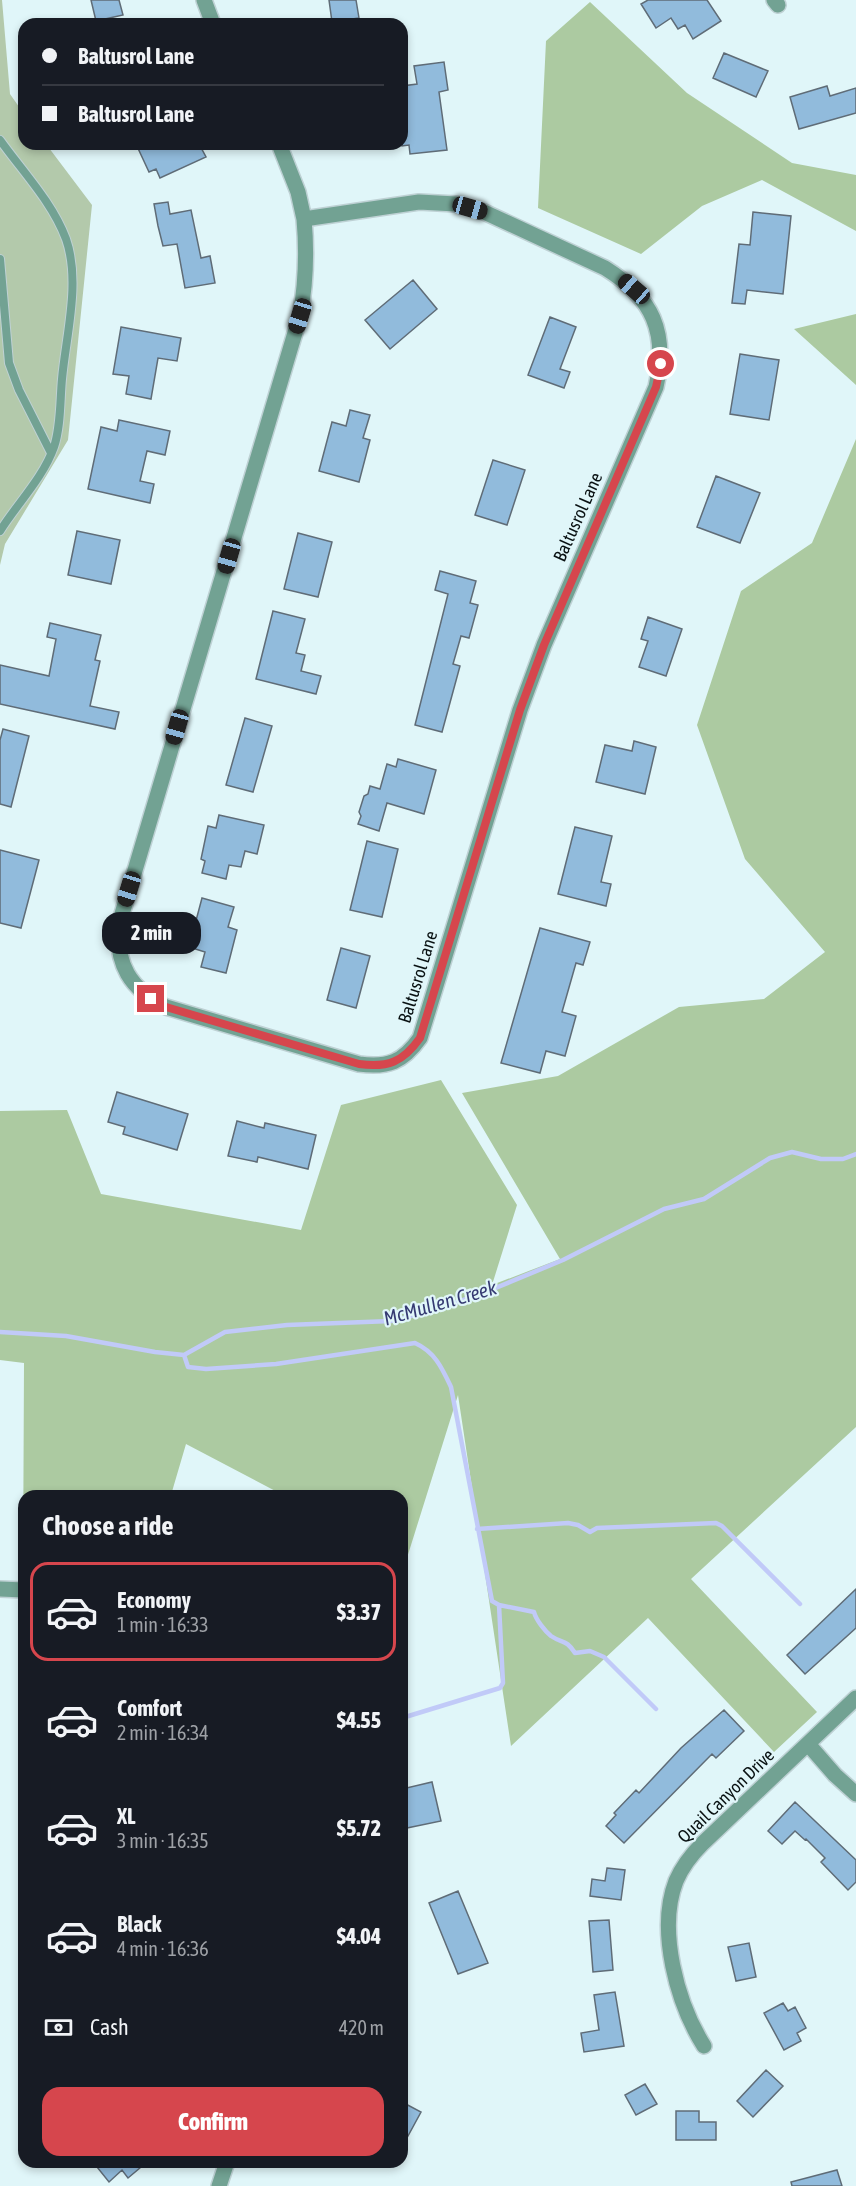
<!DOCTYPE html>
<html lang="en">
<head>
<meta charset="utf-8">
<style>
  body { margin:0; font-family:"Asap Condensed",sans-serif; background:#242831; color:#f1f3f6; height:100vh; display:flex; flex-direction:column; font-size:22px; white-space:nowrap }
  * { box-sizing:border-box; margin:0 }
  p { font-size:20px; color:#9ea1a6 }
  .icon { flex:none; width:33px; height:33px; fill:none; stroke:currentColor; stroke-width:2; stroke-linecap:round; stroke-linejoin:round }
  .map { position:relative; flex:1; overflow:hidden }
  .panel { position:absolute; left:18px; top:1490px; width:390px; height:678px; display:flex; flex-direction:column; background:#171b24; border-radius:18px; box-shadow:0 3px 9px #0003 }
  .panel>* { flex:none }
  .banner { position:absolute; left:18px; top:18px; width:390px; height:132px; border-radius:18px; box-shadow:0 3px 9px #0003; display:grid; align-content:center; height:132px; padding:0 24px; background:#171b24 }
  .end { position:absolute; width:27px; height:27px; margin:-14px; border:8px solid #d6464d; background:#fff; box-shadow:0 0 0 3px #fff }
  .from { border-radius:50% }
  .bubble { position:absolute; height:42px; border-radius:18px; background:#171b24; box-shadow:0 3px 9px #0003; font-size:20px; font-weight:800; line-height:42px; text-align:center }
  .car { position:absolute; width:18px; height:36px; margin:-18px -9px; border-radius:8px; box-shadow:0 0 4px 2px #0007; background:linear-gradient(#222 24%,#8ab4d8 0 40%,#222 0 76%,#8ab4d8 0 86%,#222 0) }
  .banner b { display:flex; align-items:center; gap:21px; height:57px; font-size:22px }
  .banner b+b { border-top:2px solid #363941 }
  .banner i { width:15px; height:15px; background:#f1f3f6 }
  ul { padding:0; list-style:none }
  li { display:flex; align-items:center; gap:18px; height:99px; margin:0 12px 9px; padding:0 12px; border:3px solid transparent; border-radius:18px }
  li div { flex:1 }
  li b { display:block; font-size:22px }
  li em { font-style:normal; font-weight:800 }
  li.active { border-color:#d6464d }
  li>.icon { width:54px; height:54px; stroke-width:1.5 }
  h2 { padding:0 24px; font-size:27px; line-height:72px }
  .pay { display:flex; align-items:center; gap:15px; height:66px; padding:0 24px; font-size:22px }
  .pay p { margin-inline-start:auto }
  .button { display:flex; gap:12px; margin-top:auto; padding:12px 24px }
  .button a { flex:1; height:69px; border-radius:18px; background:#d6464d; color:#fff; font-size:24px; font-weight:800; line-height:69px; text-align:center }
  .map>svg:first-child { display:block }
</style>
</head>
<body>
<div class="map">
<svg width="856" height="2186" viewBox="0 0 856 2186">
  <rect width="100%" height="100%" fill="#e0f6f9"/>
  <path fill="#b3c9ab" d="M0,0H2L10,94L24,114V144H46L92,205L68,440L5,544L0,565Z"/>
  <path fill="#accaa1" d="M590,2L687,93L792,163L856,175V231L762,180L702,206L641,254L538,208L546,41Z
    M856,314V385L794,329Z
    M856,439V1427L691,1579L817,1712L774,1752L648,1618L511,1746L458,1395L406,1561L402,1559V1496L283,1495L186,1444L171,1495L24,1496L23,1576L24,1363L0,1360V1111L67,1110L101,1194L301,1230L341,1105L441,1080L517,1205L492,1285L560,1259L462,1093L558,1076L679,1007L764,999L825,952L745,859L697,725L741,591L812,543Z"/>
  <g fill="none" stroke-linecap="round" stroke-linejoin="round">
    <path stroke="#c1caf8" stroke-width="4.5" d="M0,1332L66,1336L155,1352L184,1355L225,1332L287,1325L391,1321L431,1311L481,1294L563,1260L664,1209L704,1199L770,1158L792,1152L821,1159H843L856,1154
      M184,1355L188,1367L206,1369L276,1364L415,1343C435,1352 442,1368 451,1387L492,1601L499,1605L534,1612C536,1620 545,1631 551,1636C563,1644 566,1639 575,1653L590,1651L604,1657L656,1709
      M477,1529L568,1523L578,1525L590,1532L597,1528L716,1523L722,1526L800,1604
      M402,1718L500,1688L503,1683L499,1605"/>
  </g>
  <path fill="#91bbdc" stroke="#5f6c77" stroke-width="1.5" d="M91,0H119L123,15L96,21Z
    M329,0H356L359,18L332,22Z
    M648,0H707L721,21L693,39L685,25L678,29L671,18L656,28L641,4Z
    M724,53L768,71L756,97L713,78Z
    M444,62L448,90L439,92L447,150L410,154L409,145L402,146V86L417,84L414,66Z
    M827,86L830,96L856,88V113L799,129L790,97Z
    M136,144H199L206,157L160,178L156,169L149,172Z
    M168,202L170,214L191,210L201,258L210,256L215,283L185,288L177,244L163,246L158,226L154,204Z
    M753,212L791,216L783,294L747,290L745,304L732,303L739,244L750,245Z
    M413,280L437,309L390,349L365,320Z
    M550,317L576,327L560,369L570,372L564,388L528,375Z
    M121,327L181,338L177,361L158,358L151,399L126,394L129,376L113,374Z
    M740,354L779,360L769,420L730,414Z
    M350,410L370,415L363,438L370,440L359,482L319,471L332,422L346,426Z
    M119,420L170,431L165,455L147,451L140,481L154,484L150,503L88,489L101,427L117,431Z
    M493,460L525,470L507,525L475,515Z
    M716,476L760,493L740,543L697,527Z
    M77,531L120,540L111,584L68,575Z
    M298,533L332,542L318,597L284,589Z
    M440,571L476,581L470,603L478,605L469,638L461,636L453,664L460,666L442,732L415,725L448,594L435,590Z
    M273,611L305,619L296,653L305,655L301,671L321,676L316,694L256,679Z
    M648,617L682,629L666,676L639,667L648,641L641,639Z
    M50,623L101,635L95,660L100,661L90,706L119,712L115,729L0,704V665L49,676L56,639L47,637Z
    M245,718L272,726L253,792L226,785Z
    M3,729L29,736L11,807L0,804V740Z
    M634,741L656,747L645,794L596,782L605,745L632,751Z
    M398,759L436,770L424,814L387,803L379,831L358,824L361,816L359,812L364,796L368,794L370,786L380,789L387,764L396,767Z
    M219,815L264,825L257,854L245,851L241,867L229,865L226,879L202,873L205,861L201,859L208,826L216,828Z
    M575,827L612,836L601,882L611,884L606,906L558,894Z
    M367,841L398,849L382,917L350,910Z
    M0,850L39,860L21,928L0,923Z
    M202,898L234,907L228,927L237,930L226,973L201,967L205,952L189,947Z
    M540,928L590,942L583,965L576,963L562,1012L576,1016L565,1056L546,1051L540,1073L501,1063Z
    M341,948L370,956L356,1008L327,1000Z
    M117,1092L188,1114L177,1150L123,1134L125,1127L108,1122Z
    M237,1121L264,1128L265,1123L316,1135L308,1169L258,1157L257,1162L228,1156Z
    M856,1589V1628L805,1674L787,1655Z
    M724,1710L744,1731L716,1758L712,1754L624,1843L606,1826L616,1815L614,1813L636,1790L639,1793L681,1748Z
    M432,1782L441,1821L402,1829V1789Z
    M795,1802L856,1860V1882L848,1890L821,1862L825,1858L806,1839L805,1840L795,1831L782,1844L768,1831Z
    M607,1868L625,1870L621,1900L590,1896L592,1879L605,1881Z
    M458,1891L488,1963L458,1974L429,1903Z
    M609,1920L613,1970L593,1972L589,1921Z
    M749,1943L756,1977L736,1981L728,1947Z
    M615,1992L624,2046L584,2052L581,2033L599,2030L594,1995Z
    M783,2003L788,2011L795,2007L806,2028L797,2033L801,2041L784,2050L764,2013Z
    M766,2070L783,2086L753,2117L737,2101Z
    M645,2084L657,2104L636,2115L625,2095Z
    M402,2102L421,2112L402,2147Z
    M676,2111H699V2122H716V2140H676Z
    M93,2162H147L128,2178L122,2170L109,2182Z
    M837,2170L842,2186H792L791,2182Z"/>
  <g fill="none" stroke-linecap="round" stroke-linejoin="round">
    <defs>
      <path id="lane" d="M0,140C23,172 52,202 66,239C81,282 66,335 62,379C60,400 61,426 54,447C43,478 17,504 0,531
        M0,259L9,363L19,390L51,453"/>
      <path id="street" d="M204,0L213,24
        M774,0L778,5
        M279,144L298,192L304,219
        M419,202L456,204L484,212L605,268C653,298 668,332 656,387L544,645L520,710L420,1038C403,1062 388,1068 359,1064L166,1007C130,989 115,964 119,924L300,316C306,283 307,252 304,219Z
        M0,1589L24,1590
        M808,1744L835,1775L856,1794
        M704,2046C677,2003 657,1930 676,1881C682,1867 692,1854 703,1843L856,1698
        M219,2186L227,2162"/>
    </defs>
    <use href="#lane" stroke="#bed1d4" stroke-width="10"/>
    <use href="#street" stroke="#bed1d4" stroke-width="18"/>
    <use href="#lane" stroke="#72a293" stroke-width="8"/>
    <use href="#street" stroke="#72a293" stroke-width="15"/>
  </g>
  <g fill="none" stroke-linecap="round" stroke-linejoin="round">
    <path stroke="#d6464d" stroke-width="8" d="M151,999L166,1007L359,1064C388,1068 403,1062 420,1038L520,710L544,645L656,387L661,364"/>
  </g>
  <g text-anchor="middle" stroke-width="4.5" stroke-linejoin="round" paint-order="stroke">
    <g font-size="18" fill="#091112" stroke="#e0f6f9">
      <text transform="translate(578 517) rotate(-66)" y="6">Baltusrol Lane</text>
      <text transform="translate(418 977) rotate(-73)" y="6">Baltusrol Lane</text>
      <text transform="translate(726 1796) rotate(-44)" y="6">Quail Canyon Drive</text>
    </g>
    <g font-size="20" font-style="italic" fill="#353a72" stroke="#e0f6f9">
      <text transform="translate(440 1303) rotate(-16)" y="7">McMullen Creek</text>
    </g>
  </g>
</svg>
<i class="end from" style="left:661px;top:364px"></i>
<i class="end" style="left:151px;top:999px"></i>
<div class="bubble" style="left:102px;top:912px;width:99px">2 min</div>
<i class="car" style="left:470px;top:208px;rotate:106deg"></i>
<i class="car" style="left:634px;top:289px;rotate:311deg"></i>
<i class="car" style="left:300px;top:316px;rotate:197deg"></i>
<i class="car" style="left:229px;top:556px;rotate:196deg"></i>
<i class="car" style="left:177px;top:727px;rotate:196deg"></i>
<i class="car" style="left:129px;top:889px;rotate:197deg"></i>
<div class="banner">
<b><i class="from"></i>Baltusrol Lane</b>
<b><i></i>Baltusrol Lane</b>
</div>
<section class="panel">
<h2>Choose a ride</h2>
<ul>
<li class="active"><svg class="icon" aria-label="car" viewBox="0 0 24 24"><path d="M5 17H2v-5l4-1 3-4h7l3 4 3 1v5h-3M9 17h6M6 11h13"/><circle cx="7" cy="17" r="2"/><circle cx="17" cy="17" r="2"/></svg><div><b>Economy</b><p>1 min · 16:33</p></div><em>$3.37</em></li>
<li><svg class="icon" aria-label="car" viewBox="0 0 24 24"><path d="M5 17H2v-5l4-1 3-4h7l3 4 3 1v5h-3M9 17h6M6 11h13"/><circle cx="7" cy="17" r="2"/><circle cx="17" cy="17" r="2"/></svg><div><b>Comfort</b><p>2 min · 16:34</p></div><em>$4.55</em></li>
<li><svg class="icon" aria-label="car" viewBox="0 0 24 24"><path d="M5 17H2v-5l4-1 3-4h7l3 4 3 1v5h-3M9 17h6M6 11h13"/><circle cx="7" cy="17" r="2"/><circle cx="17" cy="17" r="2"/></svg><div><b>XL</b><p>3 min · 16:35</p></div><em>$5.72</em></li>
<li><svg class="icon" aria-label="car" viewBox="0 0 24 24"><path d="M5 17H2v-5l4-1 3-4h7l3 4 3 1v5h-3M9 17h6M6 11h13"/><circle cx="7" cy="17" r="2"/><circle cx="17" cy="17" r="2"/></svg><div><b>Black</b><p>4 min · 16:36</p></div><em>$4.04</em></li>
</ul>
<div class="pay"><svg class="icon" aria-label="cash" viewBox="0 0 24 24"><path d="M3 7h18v10H3z"/><circle cx="12" cy="12" r="2"/></svg>Cash<p>420 m</p></div>
<div class="button"><a>Confirm</a></div>
</section>
</div>
</body>
</html>
